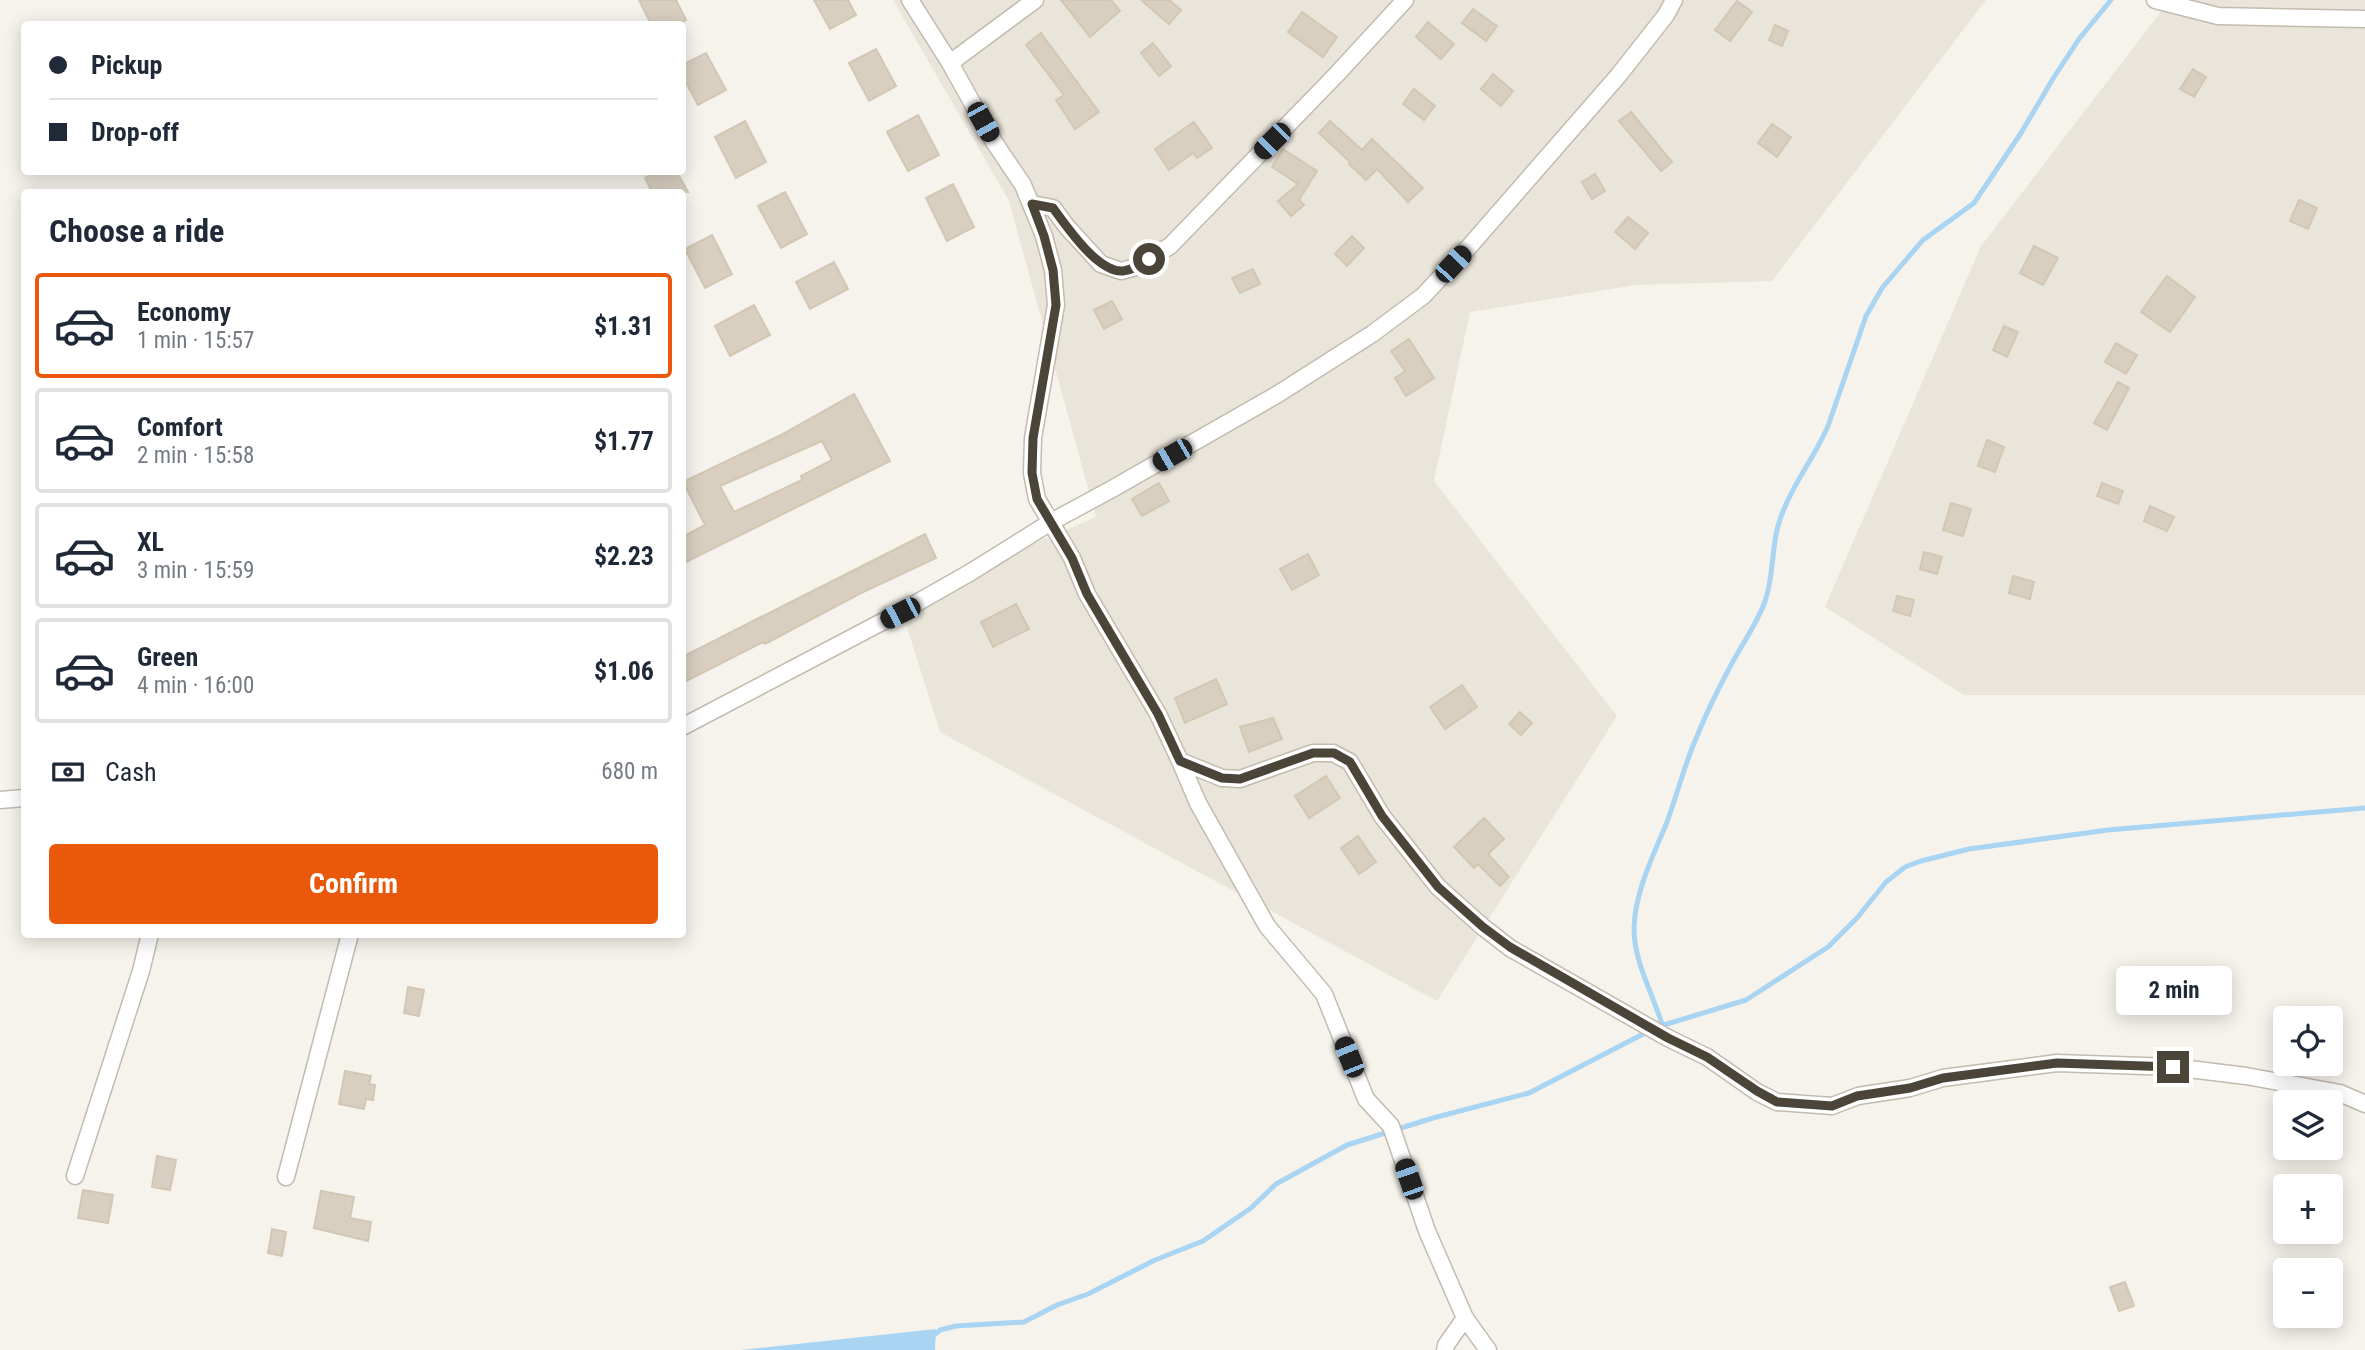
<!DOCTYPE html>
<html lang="en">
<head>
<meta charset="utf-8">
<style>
  body { margin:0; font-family:"Roboto Condensed",sans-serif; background:#f2f2f3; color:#1f2937; height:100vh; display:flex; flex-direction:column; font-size:26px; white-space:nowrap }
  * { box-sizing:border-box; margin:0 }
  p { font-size:23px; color:#747a83 }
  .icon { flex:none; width:38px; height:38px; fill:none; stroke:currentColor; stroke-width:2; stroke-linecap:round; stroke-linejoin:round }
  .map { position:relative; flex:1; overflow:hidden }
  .panel { position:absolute; left:21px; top:189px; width:665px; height:749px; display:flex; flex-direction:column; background:#fff; border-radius:7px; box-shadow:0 4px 18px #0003 }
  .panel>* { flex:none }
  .guide { position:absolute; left:21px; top:21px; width:665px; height:154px; border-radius:7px; box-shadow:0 4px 18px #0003; display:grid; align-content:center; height:154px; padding:0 28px; background:#fff }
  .tools { position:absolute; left:2273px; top:1006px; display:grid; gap:14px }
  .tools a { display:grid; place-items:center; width:70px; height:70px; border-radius:7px; background:#fff; box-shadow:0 4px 18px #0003; font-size:35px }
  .end { position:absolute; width:32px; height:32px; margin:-16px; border:9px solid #4b4439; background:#fff; box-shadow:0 0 0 4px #fff }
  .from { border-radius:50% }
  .bubble { position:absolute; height:49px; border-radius:7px; background:#fff; box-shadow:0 4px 18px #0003; font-size:23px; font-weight:700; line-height:49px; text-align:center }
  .car { position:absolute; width:21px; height:42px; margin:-21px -10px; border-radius:9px; box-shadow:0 0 5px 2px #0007; background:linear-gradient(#222 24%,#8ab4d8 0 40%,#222 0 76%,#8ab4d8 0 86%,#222 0) }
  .guide b { display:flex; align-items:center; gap:24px; height:66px; font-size:26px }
  .guide b+b { border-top:2px solid #e0e1e3 }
  .guide i { width:18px; height:18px; background:#1f2937 }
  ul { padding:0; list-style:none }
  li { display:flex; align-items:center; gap:21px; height:105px; margin:0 14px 10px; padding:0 14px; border:4px solid #e0e1e3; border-radius:7px }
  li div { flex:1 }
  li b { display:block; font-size:26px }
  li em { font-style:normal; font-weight:700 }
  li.on { border-color:#ea580c }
  li>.icon { width:63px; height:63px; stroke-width:1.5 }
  h2 { padding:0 28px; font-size:32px; line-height:84px }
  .pay { display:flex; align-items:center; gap:18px; height:77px; padding:0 28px; font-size:26px }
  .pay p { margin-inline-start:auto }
  .primary-button { display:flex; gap:14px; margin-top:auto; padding:14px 28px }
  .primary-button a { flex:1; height:80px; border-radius:7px; background:#ea580c; color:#fff; font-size:28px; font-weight:700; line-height:80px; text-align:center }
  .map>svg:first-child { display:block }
</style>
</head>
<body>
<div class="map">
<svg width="2365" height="1350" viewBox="0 0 2365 1350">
  <rect width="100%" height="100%" fill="#f6f3ec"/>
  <path fill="#eae5da" d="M893,0H1986L1772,281L1636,285L1470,312L1434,481L1617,716L1437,1001L940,732L899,602L1096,517L1009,201Z
    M2170,0H2365V695H1964L1825,607L1981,246Z"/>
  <path fill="#a9d4f2" d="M936,1329L935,1350H741Z"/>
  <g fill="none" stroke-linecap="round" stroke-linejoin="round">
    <path stroke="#a9d4f2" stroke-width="5" d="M1662,1024C1652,992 1634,962 1634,928C1635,893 1652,858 1665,827C1676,799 1683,769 1695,741C1705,716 1718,689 1731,665C1742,644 1756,625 1764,604C1774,578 1771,551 1778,526C1788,490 1814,459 1828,426L1866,316L1882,288L1923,240L1974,203L2021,133L2054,77L2079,39L2111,0
      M1657,1027L1746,1000L1828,947L1857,918L1886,882L1905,867L1921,861L1969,849L2108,830L2365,808
      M931,1338L940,1330L956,1326L1024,1322L1057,1305L1088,1294L1155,1260L1203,1241L1251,1208L1276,1184L1347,1145L1433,1118L1529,1093L1649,1031"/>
  </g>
  <path fill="#d8cfc1" stroke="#d3c7b4" stroke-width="2" fill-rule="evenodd" d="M639,0H676L686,20L678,24H651Z
    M814,0H848L856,15L830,29Z
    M1061,0H1111L1120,11L1090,37Z
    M1141,0H1169L1181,10L1169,24Z
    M1737,1L1752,12L1730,41L1715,30Z
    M1473,9L1497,26L1486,41L1462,23Z
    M1302,12L1337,37L1323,57L1288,32Z
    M1428,22L1454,44L1441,59L1416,37Z
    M1775,25L1788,31L1782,46L1769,40Z
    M1041,33L1099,112L1075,129L1056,100L1064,95L1026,45Z
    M1153,43L1171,66L1159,76L1141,53Z
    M876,49L896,86L869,101L849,63Z
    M706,53L726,90L698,105L682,75V65Z
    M2193,69L2206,77L2194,97L2180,89Z
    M1493,74L1513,91L1501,106L1481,89Z
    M1414,89L1435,106L1424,120L1403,104Z
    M1631,112L1672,162L1661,171L1619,121Z
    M918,115L939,155L908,171L887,132Z
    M745,121L766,162L736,178L715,137Z
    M1330,121L1362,150L1372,139L1423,188L1408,202L1377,169L1366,180L1349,164L1350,162L1319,133Z
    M1194,122L1212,148L1197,158L1193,153L1169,170L1155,149Z
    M1772,124L1791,137L1777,157L1758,143Z
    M1283,149L1317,171L1299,200L1304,205L1291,216L1278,201L1298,184L1272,167Z
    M656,172H677L688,192H652L645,178Z
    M1595,174L1605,191L1592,199L1582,182Z
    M953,184L974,227L947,241L926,198Z
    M785,192L807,234L781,248L758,206Z
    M2299,200L2317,208L2308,229L2290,221Z
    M1628,217L1648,233L1635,249L1615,232Z
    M712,235L732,274L705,288L685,249Z
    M1352,236L1364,248L1347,266L1335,254Z
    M2034,246L2058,258L2043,285L2020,273Z
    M834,262L848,289L810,309L796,282Z
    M1253,269L1260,284L1240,293L1232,278Z
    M2167,276L2195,297L2170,332L2141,312Z
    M1112,301L1122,319L1104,329L1094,310Z
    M754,305L770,335L730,356L715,326Z
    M2004,326L2018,332L2007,357L1993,350Z
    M1409,339L1434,378L1406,396L1395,378L1405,371L1391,351Z
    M2116,343L2137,355L2126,374L2105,362Z
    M2118,382L2129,388L2107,430L2094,423Z
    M854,394L890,461L682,564V537L705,525L683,482L779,436ZM822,441L832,460L801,476L802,480L734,512L720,486Z
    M1987,440L2004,447L1995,472L1978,466Z
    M1159,483L1169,501L1142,516L1132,499Z
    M2102,483L2123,491L2118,504L2097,496Z
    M1951,503L1971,509L1963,536L1943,530Z
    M2150,506L2174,517L2167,531L2144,521Z
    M925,534L936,558L861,593L765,644L763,642L682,683V657Z
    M1924,552L1942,557L1937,574L1920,569Z
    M1308,554L1319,575L1292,590L1280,569Z
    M2013,576L2034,582L2030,599L2009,593Z
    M1897,596L1914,600L1910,616L1893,611Z
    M1016,604L1029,629L993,647L981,622Z
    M1216,679L1227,704L1185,723L1175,698Z
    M1462,685L1477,707L1445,729L1430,707Z
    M1520,712L1532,723L1521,735L1509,724Z
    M1273,718L1282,739L1249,752L1240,727Z
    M1326,776L1340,798L1309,818L1295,796Z
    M1484,818L1504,839L1488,854L1509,877L1500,886L1478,864L1474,868L1454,847Z
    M1358,836L1376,862L1359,874L1341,848Z
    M408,987L424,990L419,1016L404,1013Z
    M345,1071L371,1076L369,1084L375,1085L373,1100L366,1099L364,1109L339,1104Z
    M157,1156L176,1160L170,1190L152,1187Z
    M83,1190L113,1195L108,1223L78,1218Z
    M321,1191L354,1197L350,1218L371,1222L368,1241L314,1228Z
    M272,1229L286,1232L282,1256L268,1253Z
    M2125,1282L2134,1306L2119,1311L2110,1287Z"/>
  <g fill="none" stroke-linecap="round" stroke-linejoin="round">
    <defs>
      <path id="street" d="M910,0L950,63L994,142L1023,185L1044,236L1053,270L1056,305L1033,438L1032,473L1037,499L1072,558L1087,594L1158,714L1180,761L1222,778L1240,779L1313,753H1333L1350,762L1382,816L1438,887L1483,927L1510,948L1668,1038L1707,1057L1757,1092L1777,1102L1832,1106L1858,1096L1910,1088L1943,1078L2057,1063L2173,1067L2246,1076L2340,1093L2365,1104
        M2155,0L2218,16L2365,19
        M950,63L1035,0
        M1032,204L1053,208L1067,227L1101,264L1121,271L1136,267L1170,246L1337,74L1405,0
        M682,727L899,613L971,572L1051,522L1112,489L1278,394L1372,334L1423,296L1468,248L1618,76L1666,15L1674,0
        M1180,761L1198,803L1267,926L1324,994L1366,1099L1391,1126L1427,1231L1465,1318L1488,1350
        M0,800L24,798
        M75,1176L141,971L150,934
        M286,1177L350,934
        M1445,1350L1446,1345L1465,1318"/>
    </defs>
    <use href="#street" stroke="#c2bbae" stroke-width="19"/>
    <use href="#street" stroke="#fff" stroke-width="16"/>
  </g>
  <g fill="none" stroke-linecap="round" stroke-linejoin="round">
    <path stroke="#4b4439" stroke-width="9" d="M1149,259C1141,264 1133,270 1123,271C1098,273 1067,227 1053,208L1032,204L1044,236L1053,270L1056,305L1033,438L1032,473L1037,499L1072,558L1087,594L1158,714L1180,761L1222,778L1240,779L1313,753H1334L1350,762L1382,816L1438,887L1483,927L1510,947L1668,1038L1707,1057L1757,1091L1777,1102L1832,1106L1857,1096L1910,1088L1943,1078L2057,1063L2173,1067"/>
  </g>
</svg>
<div class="tools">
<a><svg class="icon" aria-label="locate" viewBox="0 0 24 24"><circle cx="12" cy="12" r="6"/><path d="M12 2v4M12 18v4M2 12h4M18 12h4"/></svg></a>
<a><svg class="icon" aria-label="layers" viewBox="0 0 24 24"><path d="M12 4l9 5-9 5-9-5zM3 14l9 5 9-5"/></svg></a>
<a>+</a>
<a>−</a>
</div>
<i class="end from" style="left:1149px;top:259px"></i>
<i class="end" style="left:2173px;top:1067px"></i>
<div class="bubble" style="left:2116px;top:966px;width:116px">2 min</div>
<i class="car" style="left:983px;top:122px;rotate:151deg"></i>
<i class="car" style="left:1272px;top:141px;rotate:225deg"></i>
<i class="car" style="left:1453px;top:264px;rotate:43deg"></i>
<i class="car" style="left:1172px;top:455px;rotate:240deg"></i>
<i class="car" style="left:900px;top:613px;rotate:243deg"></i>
<i class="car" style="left:1349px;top:1057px;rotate:338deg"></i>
<i class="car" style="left:1409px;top:1179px;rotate:341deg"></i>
<div class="guide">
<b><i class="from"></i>Pickup</b>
<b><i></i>Drop-off</b>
</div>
<section class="panel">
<h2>Choose a ride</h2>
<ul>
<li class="on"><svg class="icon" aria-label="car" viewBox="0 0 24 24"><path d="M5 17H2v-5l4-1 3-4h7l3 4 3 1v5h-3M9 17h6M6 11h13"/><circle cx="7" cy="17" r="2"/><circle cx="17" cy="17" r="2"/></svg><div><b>Economy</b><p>1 min · 15:57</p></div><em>$1.31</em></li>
<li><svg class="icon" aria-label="car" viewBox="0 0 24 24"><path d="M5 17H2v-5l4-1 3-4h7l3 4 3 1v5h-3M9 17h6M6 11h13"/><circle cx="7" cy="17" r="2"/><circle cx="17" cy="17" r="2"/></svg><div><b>Comfort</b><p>2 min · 15:58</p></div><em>$1.77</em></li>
<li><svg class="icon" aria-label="car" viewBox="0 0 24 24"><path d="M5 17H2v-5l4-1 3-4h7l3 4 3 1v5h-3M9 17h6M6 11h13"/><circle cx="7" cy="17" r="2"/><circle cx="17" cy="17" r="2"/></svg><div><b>XL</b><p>3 min · 15:59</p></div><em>$2.23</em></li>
<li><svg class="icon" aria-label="car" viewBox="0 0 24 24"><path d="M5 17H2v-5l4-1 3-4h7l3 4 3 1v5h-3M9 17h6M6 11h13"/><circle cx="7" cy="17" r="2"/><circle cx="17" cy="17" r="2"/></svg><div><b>Green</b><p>4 min · 16:00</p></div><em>$1.06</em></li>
</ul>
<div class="pay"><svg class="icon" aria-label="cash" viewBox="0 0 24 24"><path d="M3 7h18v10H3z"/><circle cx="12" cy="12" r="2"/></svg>Cash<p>680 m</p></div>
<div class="primary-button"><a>Confirm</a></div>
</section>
</div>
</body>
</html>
